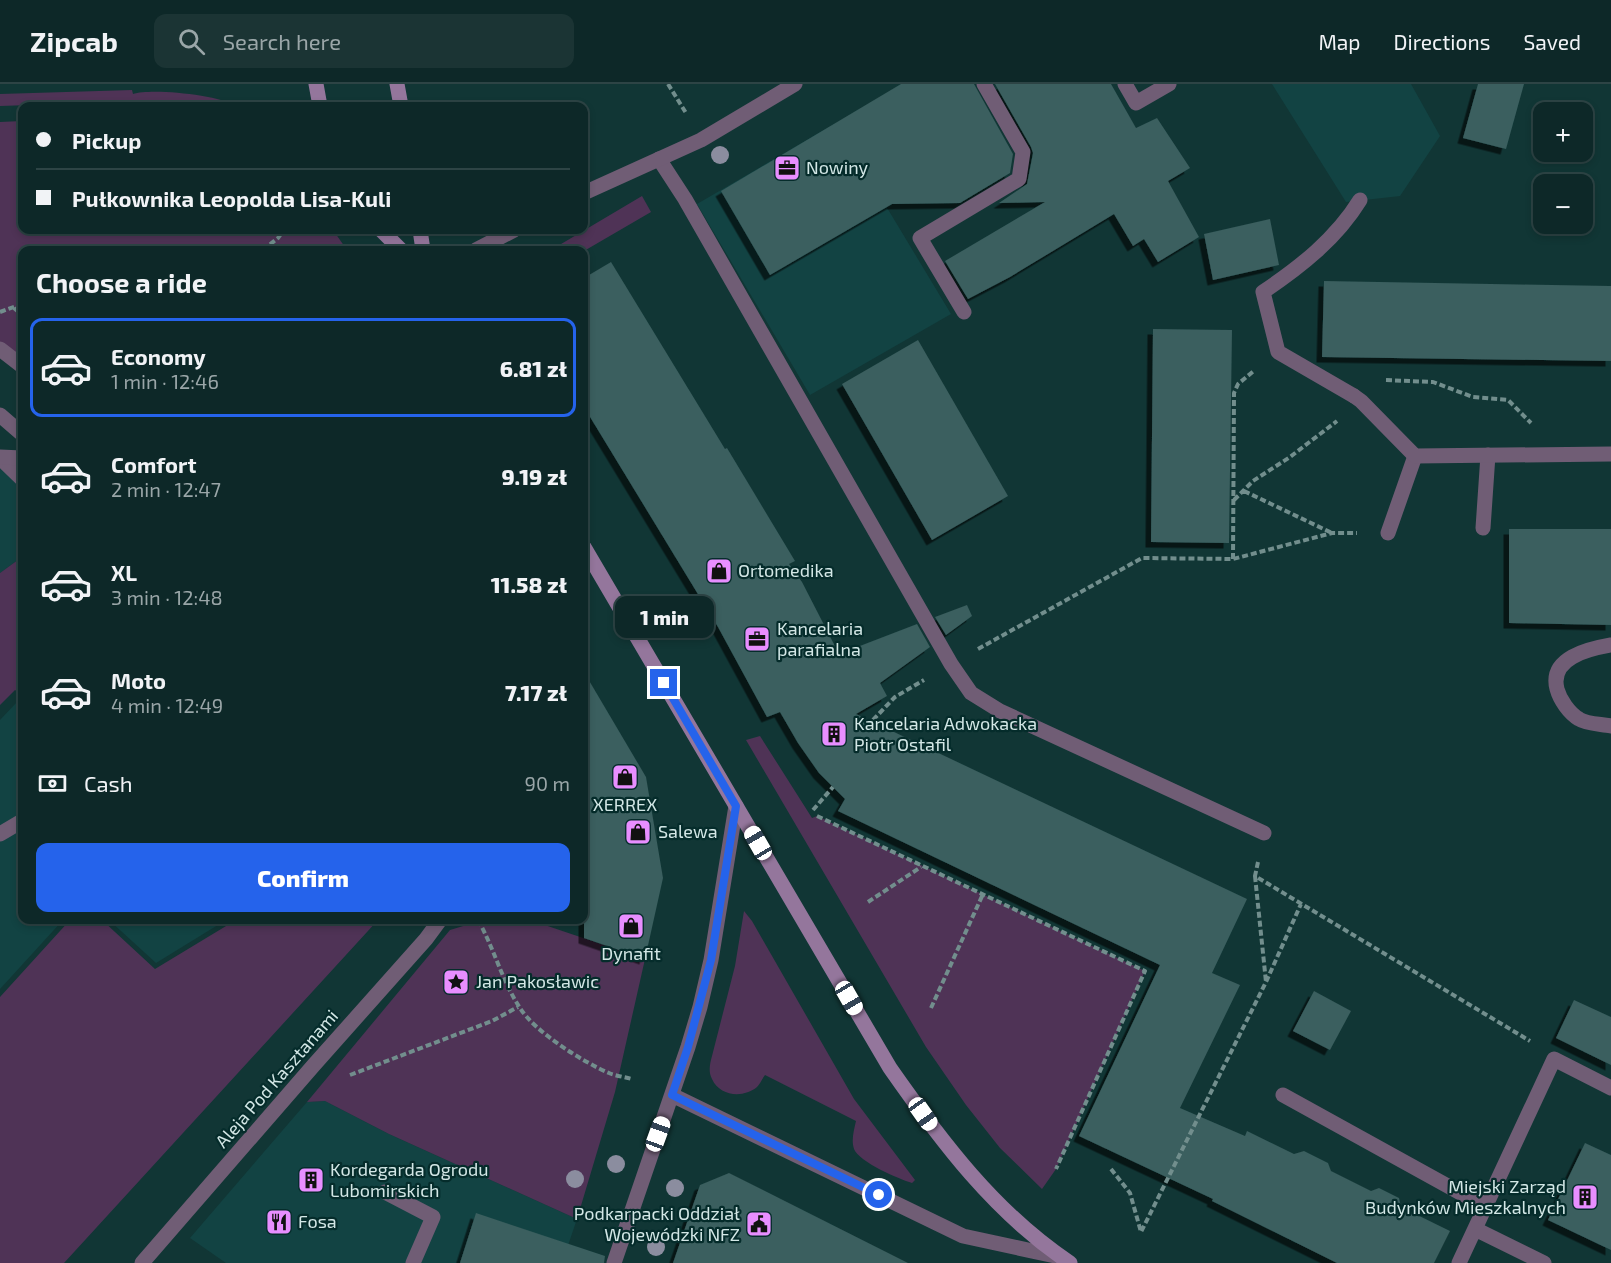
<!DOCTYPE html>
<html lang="en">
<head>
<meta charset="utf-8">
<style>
  body { margin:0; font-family:"Exo 2",sans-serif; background:#1b3434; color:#f1f3f6; height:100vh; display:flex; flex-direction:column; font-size:22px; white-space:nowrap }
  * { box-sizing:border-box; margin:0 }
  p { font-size:20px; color:#9aa6a8 }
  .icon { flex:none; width:33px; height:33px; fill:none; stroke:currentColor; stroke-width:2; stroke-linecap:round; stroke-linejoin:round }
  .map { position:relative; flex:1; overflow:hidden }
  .sheet { position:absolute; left:18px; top:162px; width:570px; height:678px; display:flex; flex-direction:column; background:#0d2828; border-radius:12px; box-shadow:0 3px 9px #0003,0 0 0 2px #2d4445 }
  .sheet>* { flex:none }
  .banner { position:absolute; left:18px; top:18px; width:570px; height:132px; border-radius:12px; box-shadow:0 3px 9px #0003,0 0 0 2px #2d4445; display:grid; align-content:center; height:132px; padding:0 18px; background:#0d2828 }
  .tools { position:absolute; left:1533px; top:18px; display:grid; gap:12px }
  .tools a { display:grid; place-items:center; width:60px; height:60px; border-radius:12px; background:#0d2828; box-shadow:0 3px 9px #0003,0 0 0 2px #2d4445; font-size:30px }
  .end { position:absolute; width:27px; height:27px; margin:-14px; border:8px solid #2563eb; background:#fff; box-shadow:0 0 0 3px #fff }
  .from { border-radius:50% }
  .bubble { position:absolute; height:42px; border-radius:12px; background:#0d2828; box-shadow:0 3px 9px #0003,0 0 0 2px #2d4445; font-size:20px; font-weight:800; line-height:42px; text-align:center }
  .car { position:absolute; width:18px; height:36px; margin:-18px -9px; border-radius:8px; box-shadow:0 0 4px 2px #0007; background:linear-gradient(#fff 24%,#345 0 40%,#fff 0 76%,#345 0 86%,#fff 0) }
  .banner b { display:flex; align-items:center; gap:21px; height:57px; font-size:22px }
  .banner b+b { border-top:2px solid #2d4445 }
  .banner i { width:15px; height:15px; background:#f1f3f6 }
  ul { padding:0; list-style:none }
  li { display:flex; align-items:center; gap:18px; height:99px; margin:0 12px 9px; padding:0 6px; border:3px solid transparent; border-radius:12px }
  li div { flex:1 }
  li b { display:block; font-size:22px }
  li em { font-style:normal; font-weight:800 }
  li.selected { border-color:#2563eb }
  li>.icon { width:54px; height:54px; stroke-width:1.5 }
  h2 { padding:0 18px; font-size:27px; line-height:72px }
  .pay { display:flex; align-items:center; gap:15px; height:66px; padding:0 18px; font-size:22px }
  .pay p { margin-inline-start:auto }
  .button { display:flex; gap:12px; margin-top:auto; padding:12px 18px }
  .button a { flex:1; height:69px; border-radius:12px; background:#2563eb; color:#fff; font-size:24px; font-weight:800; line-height:69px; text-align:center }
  header { display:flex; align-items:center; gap:36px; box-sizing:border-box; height:84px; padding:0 30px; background:#0d2828; border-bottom:2px solid #2d4445 }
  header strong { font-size:28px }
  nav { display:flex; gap:33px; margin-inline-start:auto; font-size:21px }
  .search { width:420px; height:54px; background:#1b3434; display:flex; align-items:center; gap:15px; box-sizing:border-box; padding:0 21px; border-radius:12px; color:#9aa6a8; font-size:22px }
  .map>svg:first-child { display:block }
</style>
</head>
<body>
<header>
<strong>Zipcab</strong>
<div class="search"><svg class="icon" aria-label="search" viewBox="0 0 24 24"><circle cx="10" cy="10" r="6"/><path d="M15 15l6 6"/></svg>Search here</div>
<nav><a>Map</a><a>Directions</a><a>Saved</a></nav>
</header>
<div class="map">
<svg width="1611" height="1179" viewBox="0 0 1611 1179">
  <defs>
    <filter id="shadow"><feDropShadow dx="-5.5" dy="5.5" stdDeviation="0" flood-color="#0009"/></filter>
  </defs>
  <rect width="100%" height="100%" fill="#113635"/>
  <path fill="#124343" d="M1272,0H1411L1440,52L1400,112L1346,118Z
    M836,39L951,230L810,311L697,120Z
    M0,374L22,395V473L0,489Z
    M17,618L22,621V836H63L0,905V636Z
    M109,836H226L156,879Z
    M325,1017L389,1050L577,1135L562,1179H226L190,1154L307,1018Z"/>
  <path fill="#4f3356" d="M132,6L133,10C152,4 219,11 236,22H117L122,18L0,22V10Z
    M22,37V146H333L347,166H22V282L0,265V38Z
    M642,112L651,128L584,167L551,166Z
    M22,473V611L15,606L0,621V489Z
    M760,652L812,734L817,732L1145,887L1056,1085L1042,1105L1000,1064L966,1021L926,963L746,656Z
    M744,827L752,837L854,1015L915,1096L912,1099C899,1095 859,1078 854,1065C851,1056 854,1046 856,1037L765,991C762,995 760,1000 757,1003C744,1014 720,1013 712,995C708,988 710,979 712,972L735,882Z
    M70,836H102L155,885L236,836H378L64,1179H0V913Z
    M483,836H530L645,875L615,1008L577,1135L389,1050L325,1017L307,1018L450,846Z"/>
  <path fill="#3a5e5e" filter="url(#shadow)" d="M901,0H974L1013,70L1010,89L960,119L892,120L770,191L721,107Z
    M995,0H1111L1136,44L1157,34L1190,84L1168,97L1199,153L1158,178L1144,155L1133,162L1114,130L1010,193L968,215L945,177L1045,118L999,119L1027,100L1033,69L1031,63Z
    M1478,0H1524L1506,65L1463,54Z
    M1270,135L1279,181L1213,196L1204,150Z
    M611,178L725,365L727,364L795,477L789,480L802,498L839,570L917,540L930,563L880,599L887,612L856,630L1247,815L1212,889L1240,901L1180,1024L1245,1052L1247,1047L1294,1070L1304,1067L1328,1079L1331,1087L1371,1107L1379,1104L1399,1114L1401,1123L1450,1147L1434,1179H1337L1212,1117L1213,1115L1079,1052L1160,881L838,727L845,715L819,689L798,659L780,628L767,633L718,543L584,323V194Z
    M1324,197L1611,202V277L1322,273Z
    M1153,245L1232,246L1229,459L1151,458Z
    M918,256L1008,412L932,456L842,300Z
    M1509,445H1611V541L1509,539Z
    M967,521L972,532L946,551L935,533Z
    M584,588L646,693L663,794L645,875L584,854Z
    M1314,907L1351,927L1330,966L1293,947Z
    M1574,916L1611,933V981L1556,954Z
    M1585,1059L1611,1071V1166L1548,1136Z
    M729,1089L908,1179H673L700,1101Z
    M476,1129L605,1172L604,1179H460Z"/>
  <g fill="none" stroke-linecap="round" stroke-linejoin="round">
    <path stroke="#728e8d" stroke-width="4" stroke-dasharray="6 3" stroke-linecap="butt" d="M668,0L686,29
      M263,166L278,154L284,146
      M14,224L22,231
      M0,228L22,220
      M1386,296L1433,298L1473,313L1508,316L1531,339
      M1244,407L1332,449
      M1234,416L1253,397L1290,373L1337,337
      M1233,475L1234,309L1238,300L1255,286
      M978,565L1142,474L1233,475L1332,449H1357
      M873,636L895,613L924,596
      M813,726L833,703
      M817,732L1145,887L1056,1085
      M1258,778L1255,792L1530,957
      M1255,792L1266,898
      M868,818L921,783
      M478,836C494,864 502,897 520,924C535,948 583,978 609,989C616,992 625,993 632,995
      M931,924L983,810
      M350,991L492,937L518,923
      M1111,1085L1130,1109L1141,1148L1266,898L1301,820"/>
    <path stroke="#705d75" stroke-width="15" d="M1125,0L1136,19L1169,0
      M659,75L685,115L951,580L971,609L1000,627L1264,749
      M964,228L920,154L1019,95L1023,68L984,0
      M0,265L22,282
      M1354,312L1278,268L1263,208C1300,183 1336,155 1360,116
      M0,331L22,350
      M0,374L22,395
      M1483,444L1488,371
      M1388,449L1415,372
      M1611,561C1588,565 1549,574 1557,605C1560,616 1569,629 1579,635C1586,640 1602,640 1611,642
      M0,750L22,737
      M1283,1011L1484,1122
      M385,1108L433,1133L413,1179
      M1475,1145L1544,1179
      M1459,1179L1554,975L1611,1004"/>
    <path stroke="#705d75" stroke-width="15" d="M584,109L701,56L795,0
      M476,166L514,146
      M1354,312L1361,317L1415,372L1611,370
      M0,373L22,374
      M672,1011L963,1152L1060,1173
      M142,1179L313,982L426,855L440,836
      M614,1179L688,963L700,923L711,876L736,722"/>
    <path stroke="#94769c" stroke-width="15" d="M316,0L320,22
      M397,0L401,22
      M381,146L401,166
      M420,146L423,166
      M584,463L890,984C941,1057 995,1129 1070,1179"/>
  </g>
  <g fill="#8b8d9f">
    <circle cx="720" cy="71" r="9"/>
    <circle cx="616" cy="1080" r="9"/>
    <circle cx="575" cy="1095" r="9"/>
    <circle cx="675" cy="1104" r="9"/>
    <circle cx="656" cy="1163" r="9"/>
  </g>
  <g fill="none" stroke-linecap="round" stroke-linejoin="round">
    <path stroke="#2563eb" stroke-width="8" d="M664,599L736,722L711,876L688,963L672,1011L879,1111"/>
  </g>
  <defs>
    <symbol id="office-square" viewBox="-11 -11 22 22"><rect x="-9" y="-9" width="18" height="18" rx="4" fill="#e88eff" stroke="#052c2b"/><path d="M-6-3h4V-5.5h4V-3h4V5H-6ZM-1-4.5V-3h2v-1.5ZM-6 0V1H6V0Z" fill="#111"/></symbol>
    <symbol id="shop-square" viewBox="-11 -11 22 22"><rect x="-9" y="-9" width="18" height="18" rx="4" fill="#e88eff" stroke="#052c2b"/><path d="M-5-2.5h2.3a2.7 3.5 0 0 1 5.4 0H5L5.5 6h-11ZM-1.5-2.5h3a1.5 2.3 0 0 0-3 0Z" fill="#111"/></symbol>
    <symbol id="building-square" viewBox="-11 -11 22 22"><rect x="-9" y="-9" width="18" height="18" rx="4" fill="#e88eff" stroke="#052c2b"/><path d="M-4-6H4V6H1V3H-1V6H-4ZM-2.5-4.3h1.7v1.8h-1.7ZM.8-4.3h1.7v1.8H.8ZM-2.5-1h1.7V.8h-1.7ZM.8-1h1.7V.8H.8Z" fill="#111"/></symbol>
    <symbol id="sight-square" viewBox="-11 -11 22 22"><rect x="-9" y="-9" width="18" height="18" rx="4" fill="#e88eff" stroke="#052c2b"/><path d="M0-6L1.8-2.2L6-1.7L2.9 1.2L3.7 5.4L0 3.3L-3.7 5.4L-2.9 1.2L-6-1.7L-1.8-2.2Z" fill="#111"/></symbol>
    <symbol id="restaurant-square" viewBox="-11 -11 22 22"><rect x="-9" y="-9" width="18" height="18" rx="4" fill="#e88eff" stroke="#052c2b"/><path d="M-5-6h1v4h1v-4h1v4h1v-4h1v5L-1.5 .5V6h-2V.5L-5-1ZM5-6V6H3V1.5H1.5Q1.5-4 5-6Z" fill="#111"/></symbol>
    <symbol id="civic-square" viewBox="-11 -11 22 22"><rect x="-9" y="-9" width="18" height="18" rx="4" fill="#e88eff" stroke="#052c2b"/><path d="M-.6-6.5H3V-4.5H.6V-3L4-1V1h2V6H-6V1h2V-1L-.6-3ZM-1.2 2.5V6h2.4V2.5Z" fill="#111"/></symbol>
  </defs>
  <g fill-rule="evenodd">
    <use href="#office-square" x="772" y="69" width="30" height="30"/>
    <use href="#shop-square" x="704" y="472" width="30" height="30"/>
    <use href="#office-square" x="742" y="540" width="30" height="30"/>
    <use href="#building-square" x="819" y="635" width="30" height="30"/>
    <use href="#shop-square" x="610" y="678" width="30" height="30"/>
    <use href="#shop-square" x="623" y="733" width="30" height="30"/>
    <use href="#shop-square" x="616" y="827" width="30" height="30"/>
    <use href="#sight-square" x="441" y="883" width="30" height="30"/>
    <use href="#building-square" x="296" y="1081" width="30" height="30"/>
    <use href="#building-square" x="1570" y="1098" width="30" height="30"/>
    <use href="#restaurant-square" x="264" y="1123" width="30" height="30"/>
    <use href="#civic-square" x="744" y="1125" width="30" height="30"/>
  </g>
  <g text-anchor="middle" stroke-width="4.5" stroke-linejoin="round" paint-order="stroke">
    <g font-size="18" fill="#d3e7e6" stroke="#052c2b" text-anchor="start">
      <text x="806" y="90">Nowiny</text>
      <text x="738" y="493">Ortomedika</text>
      <text x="777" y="551">Kancelaria<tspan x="777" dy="21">parafialna</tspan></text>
      <text x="854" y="646">Kancelaria Adwokacka<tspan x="854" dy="21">Piotr Ostafil</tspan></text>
      <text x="625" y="727" text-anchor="middle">XERREX</text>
      <text x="658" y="754">Salewa</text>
      <text x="631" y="876" text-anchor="middle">Dynafit</text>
      <text x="476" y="904">Jan Pakosławic</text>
      <text x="330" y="1092">Kordegarda Ogrodu<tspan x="330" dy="21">Lubomirskich</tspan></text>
      <text x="1566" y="1109" text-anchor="end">Miejski Zarząd<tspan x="1566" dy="21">Budynków Mieszkalnych</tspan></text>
      <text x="740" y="1136" text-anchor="end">Podkarpacki Oddział<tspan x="740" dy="21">Wojewódzki NFZ</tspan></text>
      <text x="298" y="1144">Fosa</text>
    </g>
    <g font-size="18" fill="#d3e7e6" stroke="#052c2b">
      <text transform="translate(277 995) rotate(-49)" y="6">Aleja Pod Kasztanami</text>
    </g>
  </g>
</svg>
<div class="tools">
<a>+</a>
<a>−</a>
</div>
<i class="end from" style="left:879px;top:1111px"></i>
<i class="end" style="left:664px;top:599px"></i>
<div class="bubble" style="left:615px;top:512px;width:99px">1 min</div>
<i class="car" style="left:758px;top:759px;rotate:330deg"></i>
<i class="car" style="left:849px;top:914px;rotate:150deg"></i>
<i class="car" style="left:923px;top:1030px;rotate:145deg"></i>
<i class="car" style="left:658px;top:1050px;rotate:20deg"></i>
<div class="banner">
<b><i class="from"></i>Pickup</b>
<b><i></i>Pułkownika Leopolda Lisa-Kuli</b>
</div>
<section class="sheet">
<h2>Choose a ride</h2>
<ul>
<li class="selected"><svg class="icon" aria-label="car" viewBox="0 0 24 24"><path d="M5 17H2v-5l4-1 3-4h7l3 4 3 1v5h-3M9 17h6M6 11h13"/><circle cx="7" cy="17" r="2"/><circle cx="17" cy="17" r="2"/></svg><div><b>Economy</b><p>1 min · 12:46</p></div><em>6.81 zł</em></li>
<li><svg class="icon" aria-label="car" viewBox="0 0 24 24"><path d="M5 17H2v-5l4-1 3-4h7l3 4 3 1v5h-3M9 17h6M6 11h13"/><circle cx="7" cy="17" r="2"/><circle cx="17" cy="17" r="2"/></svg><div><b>Comfort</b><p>2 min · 12:47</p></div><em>9.19 zł</em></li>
<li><svg class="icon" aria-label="car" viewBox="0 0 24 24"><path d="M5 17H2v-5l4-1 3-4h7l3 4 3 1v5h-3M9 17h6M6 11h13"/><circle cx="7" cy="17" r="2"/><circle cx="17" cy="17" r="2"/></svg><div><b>XL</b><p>3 min · 12:48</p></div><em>11.58 zł</em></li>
<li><svg class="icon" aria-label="car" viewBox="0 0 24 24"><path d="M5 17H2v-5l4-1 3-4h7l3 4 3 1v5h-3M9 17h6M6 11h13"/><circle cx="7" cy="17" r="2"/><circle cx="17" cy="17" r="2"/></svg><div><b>Moto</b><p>4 min · 12:49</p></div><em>7.17 zł</em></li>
</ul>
<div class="pay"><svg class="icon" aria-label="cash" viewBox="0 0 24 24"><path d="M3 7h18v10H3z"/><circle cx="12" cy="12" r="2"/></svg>Cash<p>90 m</p></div>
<div class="button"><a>Confirm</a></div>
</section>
</div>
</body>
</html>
